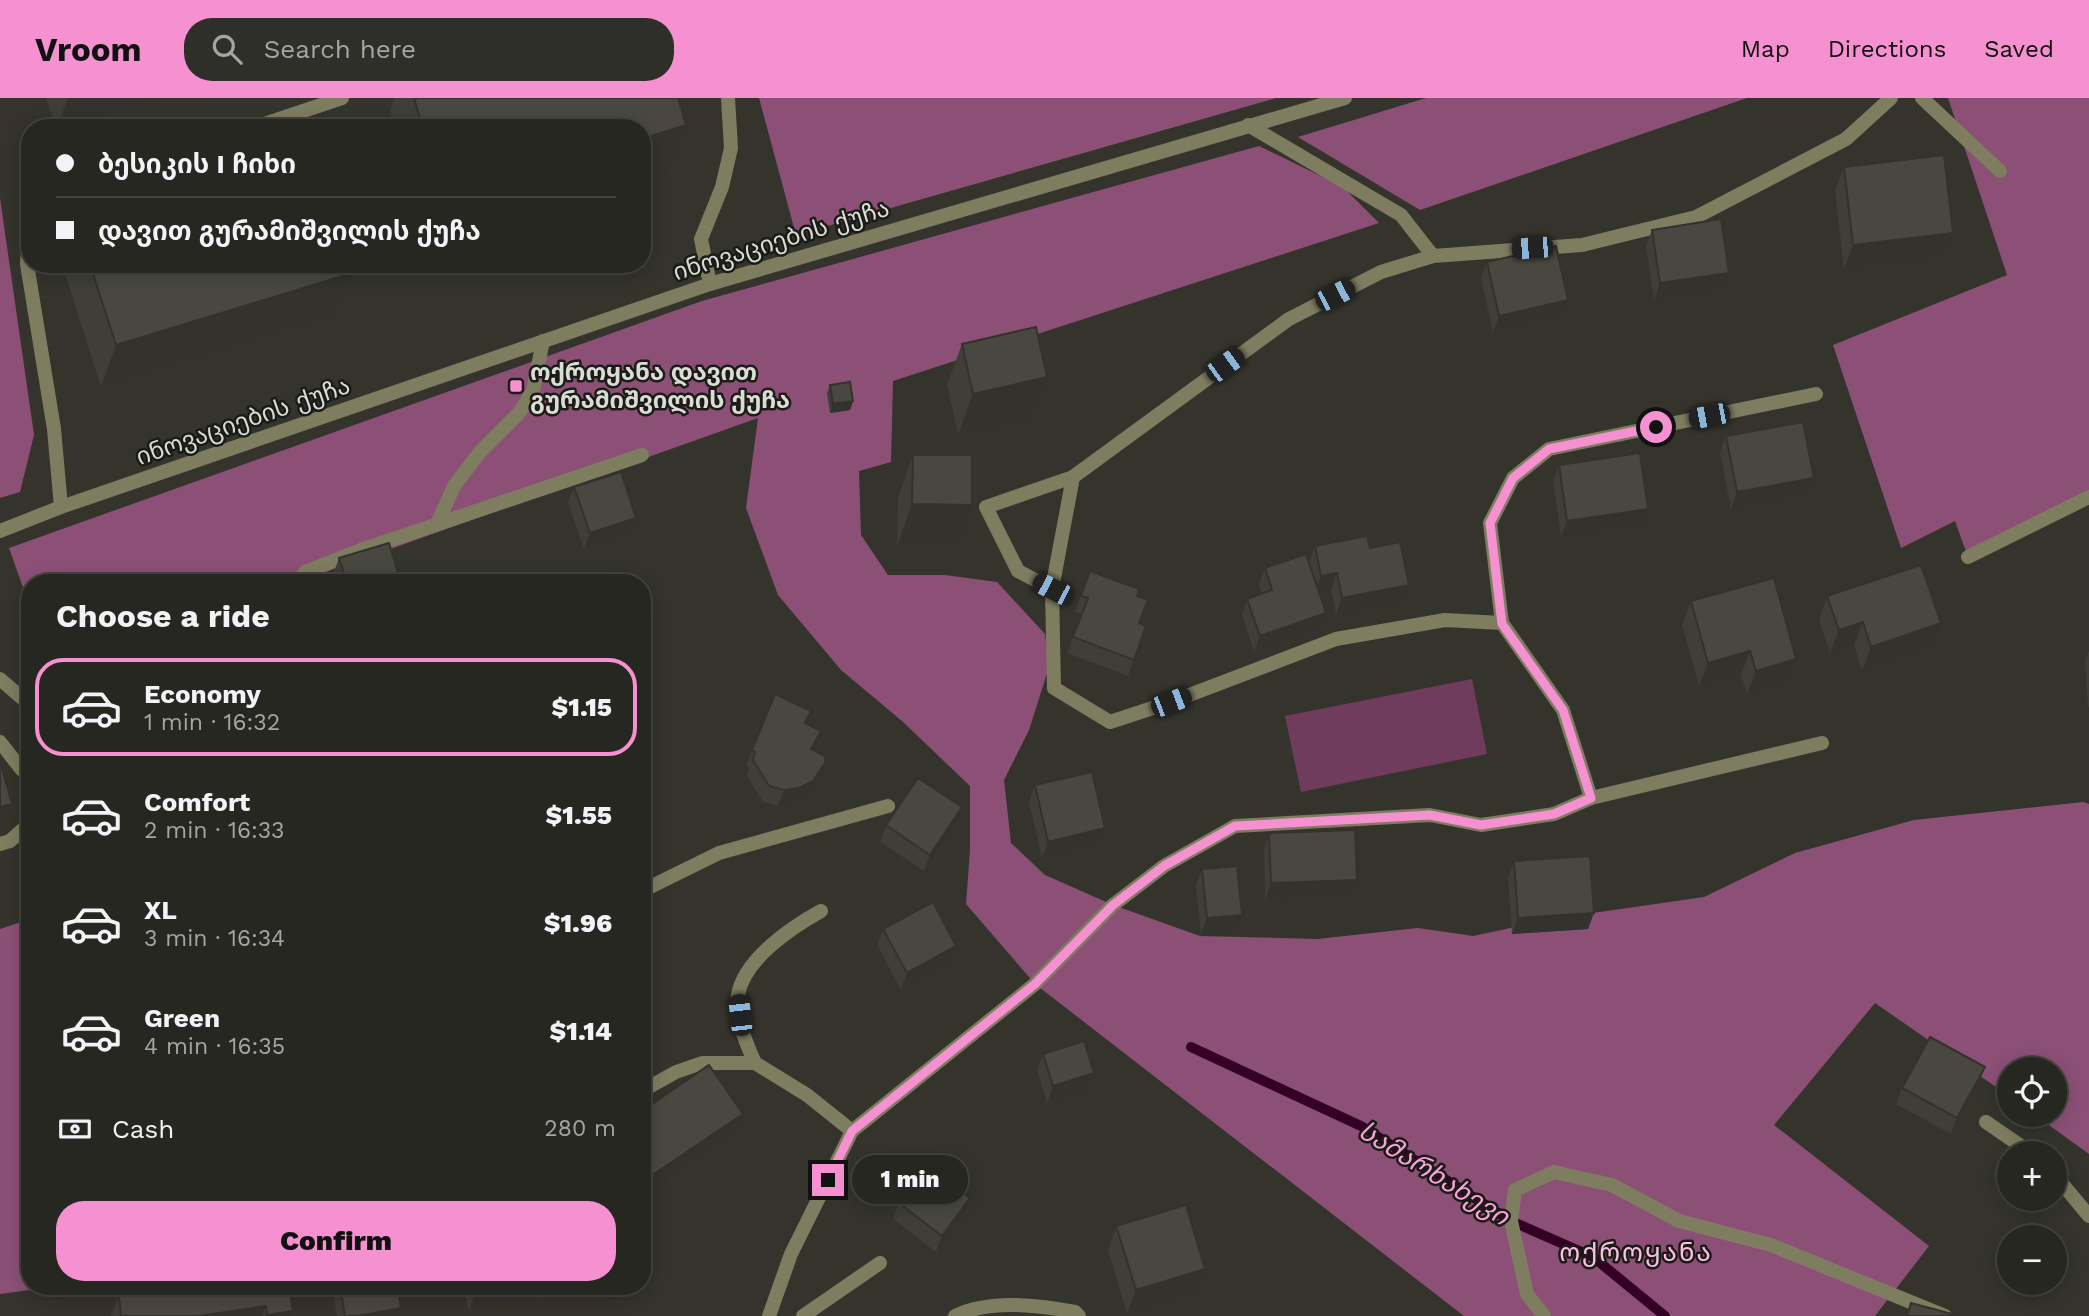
<!DOCTYPE html>
<html lang="en">
<head>
<meta charset="utf-8">
<style>
  body { margin:0; font-family:"Work Sans","Noto Sans Georgian",sans-serif; background:#2f2f2a; color:#f1f3f6; height:100vh; display:flex; flex-direction:column; font-size:26px; white-space:nowrap }
  * { box-sizing:border-box; margin:0 }
  p { font-size:23px; color:#a4a5a5 }
  .icon { flex:none; width:38px; height:38px; fill:none; stroke:currentColor; stroke-width:2; stroke-linecap:round; stroke-linejoin:round }
  .map { position:relative; flex:1; overflow:hidden }
  .sheet { position:absolute; left:21px; top:476px; width:630px; height:721px; display:flex; flex-direction:column; background:#272721; border-radius:28px; box-shadow:0 4px 18px #0003,0 0 0 2px #43443f }
  .sheet>* { flex:none }
  .hud { position:absolute; left:21px; top:21px; width:630px; height:154px; border-radius:28px; box-shadow:0 4px 18px #0003,0 0 0 2px #43443f; display:grid; align-content:center; height:154px; padding:0 35px; background:#272721 }
  .controls { position:absolute; left:1997px; top:959px; display:grid; gap:14px }
  .controls a { display:grid; place-items:center; width:70px; height:70px; border-radius:50%; background:#272721; box-shadow:0 4px 18px #0003,0 0 0 2px #43443f; font-size:35px }
  .end { position:absolute; width:32px; height:32px; margin:-16px; border:9px solid #f590d1; background:#111; box-shadow:0 0 0 4px #111 }
  .from { border-radius:50% }
  .bubble { position:absolute; height:49px; border-radius:24px; background:#272721; box-shadow:0 4px 18px #0003,0 0 0 2px #43443f; font-size:23px; font-weight:800; line-height:49px; text-align:center }
  .car { position:absolute; width:21px; height:42px; margin:-21px -10px; border-radius:9px; box-shadow:0 0 5px 2px #0007; background:linear-gradient(#222 24%,#8ab4d8 0 40%,#222 0 76%,#8ab4d8 0 86%,#222 0) }
  .hud b { display:flex; align-items:center; gap:24px; height:66px; font-size:26px }
  .hud b+b { border-top:2px solid #43443f }
  .hud i { width:18px; height:18px; background:#f1f3f6 }
  ul { padding:0; list-style:none }
  li { display:flex; align-items:center; gap:21px; height:98px; margin:0 14px 10px; padding:0 21px; border:4px solid transparent; border-radius:28px }
  li div { flex:1 }
  li b { display:block; font-size:26px }
  li em { font-style:normal; font-weight:800 }
  li.selected { border-color:#f590d1 }
  li>.icon { width:63px; height:63px; stroke-width:1.5 }
  h2 { padding:0 35px; font-size:32px; line-height:84px }
  .pay { display:flex; align-items:center; gap:18px; height:77px; padding:0 35px; font-size:26px }
  .pay p { margin-inline-start:auto }
  .cta { display:flex; gap:14px; margin-top:auto; padding:14px 35px }
  .cta a { flex:1; height:80px; border-radius:28px; background:#f590d1; color:#111; font-size:28px; font-weight:800; line-height:80px; text-align:center }
  header { display:flex; align-items:center; gap:42px; box-sizing:border-box; height:98px; padding:0 35px; background:#f590d1; color:#111 }
  header strong { font-size:33px }
  nav { display:flex; gap:38px; margin-inline-start:auto; font-size:24px }
  .search { width:490px; height:63px; background:#2f2f2a; display:flex; align-items:center; gap:18px; box-sizing:border-box; padding:0 24px; border-radius:28px; color:#a4a5a5; font-size:26px }
  .map>svg:first-child { display:block }
</style>
</head>
<body>
<header>
<strong>Vroom</strong>
<div class="search"><svg class="icon" aria-label="search" viewBox="0 0 24 24"><circle cx="10" cy="10" r="6"/><path d="M15 15l6 6"/></svg>Search here</div>
<nav><a>Map</a><a>Directions</a><a>Saved</a></nav>
</header>
<div class="map">
<svg width="2089" height="1218" viewBox="0 0 2089 1218">
  <rect width="100%" height="100%" fill="#34342c"/>
  <path fill="#6f3c5d" d="M1472,581L1487,656L1301,694L1285,618Z"/>
  <path fill="#8c5077" d="M759,0H1276L796,137Z
    M1426,0H1747L1420,112L1298,39Z
    M1948,0H2089V399L1968,459L1955,423L1901,450L1833,247L2007,177Z
    M1259,48L1343,89L1379,125L893,283L891,364L859,373L861,437L888,477H945L997,484L1045,536L1049,569L1029,632L1004,682L1011,745L1045,777L1113,807L1200,838L1317,841L1418,830L1473,838L1558,820L1704,799L1795,755L1914,722L2083,704L2089,706V1056L2035,1017H2054V971H2009V998L1875,905L1774,1027L1929,1148L1875,1218H1464L1035,886L966,806L970,752V688L902,623L841,572L778,497L746,410L758,320L295,485H30V509L9,450L702,203Z
    M0,100L34,337L20,394L0,400Z
    M30,821V1188H59L0,1196V831Z"/>
  <g fill="none" stroke-linecap="round" stroke-linejoin="round">
    <path stroke="#340026" stroke-width="10" d="M1191,949L1361,1028L1511,1123L1593,1159L1665,1218"/>
    <path stroke="#7f7d60" stroke-width="14" d="M1922,0L2000,73
      M252,30L342,0
      M30,119L27,166L54,331L61,409
      M710,186L701,141L722,89L731,50L728,0
      M1052,491L1018,473L986,409L1073,379
      M1502,525L1490,425L1513,380L1549,351L1816,296
      M0,581L30,607
      M0,644L22,672L30,673
      M1591,700L1822,645
      M0,746L10,743L30,725
      M642,793L719,755L888,708
      M755,965C746,945 735,920 738,897C744,861 792,829 821,813
      M803,1218L880,1165"/>
    <path stroke="#7f7d60" stroke-width="14" d="M1433,158L1582,147L1696,119L1846,41L1891,0
      M437,426L454,388L480,354L519,315L533,293L543,243
      M1968,459L2089,399
      M297,485L305,474L361,452L642,357
      M642,993L676,974L702,965H755L807,997L852,1033
      M1986,1024L2031,1055
      M2054,1076L2089,1118
      M769,1218L791,1156L852,1033L1035,886L1113,807L1164,768L1235,728L1430,717L1481,727L1554,716L1591,700L1563,612L1502,525L1445,522L1336,541L1171,604L1110,624L1054,590L1052,491L1073,379L1289,221L1381,174L1433,158L1401,117L1248,27
      M955,1218C990,1201 1038,1207 1075,1214L1079,1218
      M1544,1218L1527,1196L1511,1123L1515,1092L1554,1074L1612,1087L1679,1123L1771,1147L1945,1218"/>
    <path stroke="#7f7d60" stroke-width="14" d="M0,433L61,409L710,186L1345,0"/>
  </g>
  <path fill="#3f3e37" d="M46,0H161L65,30H56Z
    M395,0H678L671,69L642,30H396L390,12Z
    M1844,69L1953,135L1945,158L1844,171L1835,92Z
    M1652,132L1723,191L1654,202L1646,148Z
    M1487,164L1562,218L1493,234L1481,180Z
    M62,166H346L334,217L101,289Z
    M962,246L1047,279L1032,321L958,337L947,287Z
    M830,287L853,303L850,312L830,315L827,295Z
    M1726,338L1814,380L1808,396L1731,411L1720,354Z
    M913,357L957,448H897L898,399Z
    M1559,367L1642,427L1561,439L1553,383Z
    M574,389L630,436L584,451L568,405Z
    M1315,448L1370,450L1409,487L1403,504L1336,516L1331,491L1319,493L1320,532L1254,554L1242,517L1247,501L1262,496L1259,486L1265,470L1309,465Z
    M339,460L401,485H336L333,477Z
    M1090,473L1137,498L1139,526L1146,528L1128,578L1067,555L1082,516L1075,514Z
    M1827,498L1932,549L1862,573L1854,547L1830,555L1819,522Z
    M1691,503L1788,585L1747,596L1741,577L1699,588L1682,527Z
    M2089,552V609H2088L2085,563Z
    M807,626L815,650L814,653L825,665L819,682L807,699L793,706L778,708L763,704L747,678L749,670L746,668L752,652Z
    M1035,687L1099,746L1042,760L1029,704Z
    M956,726L924,773L880,744L886,727Z
    M1269,735L1357,782L1351,798L1265,802L1264,751Z
    M1514,763L1588,831L1512,836L1508,780Z
    M1202,771L1236,833L1201,836L1196,787Z
    M883,831L950,864L901,892L877,847Z
    M1043,956L1094,975L1088,992L1047,1005L1037,972Z
    M1979,985L1951,1036L1896,1006L1902,990Z
    M970,1100L964,1116L936,1154L893,1121L899,1105Z
    M1116,1128L1196,1195L1127,1216L1108,1152Z
    M146,1188H289L291,1218H111L119,1198L144,1195Z
    M332,1188H397L398,1218H337Z
    M464,1188H524L518,1204L469,1213Z
    M538,1188H600L599,1192L541,1202Z"/>
  <path fill="#33322d" d="M68,0H161L65,30H57Z
    M686,27L671,69L642,78V41Z
    M1953,135L1945,158L1844,171L1853,147Z
    M1729,175L1723,191L1654,202L1660,185Z
    M349,176L334,217L101,289L116,247Z
    M1568,202L1562,218L1493,234L1499,218Z
    M1047,279L1032,321L958,337L973,296Z
    M853,303L850,312L830,315L833,306Z
    M1814,380L1808,396L1731,411L1737,394Z
    M912,406L972,407L957,448H897Z
    M1648,411L1642,427L1561,439L1567,423Z
    M636,420L630,436L584,451L590,435Z
    M1337,475L1331,491L1315,494L1321,478Z
    M1409,487L1403,504L1336,516L1342,500Z
    M1326,515L1320,532L1254,554L1260,538Z
    M1863,524L1854,547L1830,555L1839,532Z
    M1941,525L1932,549L1862,573L1871,549Z
    M1750,553L1741,577L1699,588L1708,565Z
    M1796,561L1788,585L1747,596L1756,573Z
    M821,633L815,650L805,668L811,651Z
    M825,665L819,682L807,699L793,706L778,708L784,692Z
    M652,693L649,701L642,704V697Z
    M12,706L3,730H0V709Z
    M962,709L956,726L924,773L930,757Z
    M1105,730L1099,746L1042,760L1048,744Z
    M1357,782L1351,798L1265,802L1271,785Z
    M1594,815L1588,831L1512,836L1518,820Z
    M1242,817L1236,833L1201,836L1207,820Z
    M956,848L950,864L901,892L907,875Z
    M655,904L649,921L642,926V915Z
    M1985,969L1979,985L1951,1036L1957,1020Z
    M1094,975L1088,992L1047,1005L1053,988Z
    M743,1016L737,1032L642,1096V1084Z
    M970,1100L964,1116L936,1154L942,1138Z
    M1205,1171L1196,1195L1127,1216L1136,1192Z
    M519,1188H524L518,1204L469,1213L474,1197Z
    M546,1188H600L599,1192L541,1202Z
    M266,1208L262,1218H199Z
    M401,1210L398,1218H357Z
    M293,1213L291,1218H267V1217Z"/>
  <path fill="#494840" stroke="#33322d" stroke-width="2" d="M414,0H678L686,27L642,41V30H423Z
    M1944,57L1953,135L1853,147L1844,69Z
    M1721,121L1729,175L1660,185L1652,132Z
    M1556,148L1568,202L1499,218L1487,164Z
    M90,166H346L349,176L116,247Z
    M1036,229L1047,279L973,296L962,246Z
    M850,284L853,303L833,306L830,287Z
    M1803,324L1814,380L1737,394L1726,338Z
    M1640,355L1648,411L1567,423L1559,367Z
    M913,357H972V407L912,406Z
    M621,374L636,420L590,435L574,389Z
    M1367,438L1370,450L1400,444L1409,487L1342,500L1337,475L1321,478L1315,448Z
    M389,445L401,485H347L339,460Z
    M1306,456L1326,515L1260,538L1247,501L1272,492L1265,470Z
    M1921,467L1941,525L1871,549L1863,524L1839,532L1827,498Z
    M1090,473L1139,491L1137,498L1148,502L1139,525L1146,528L1134,562L1073,539L1088,500L1081,498Z
    M1774,480L1796,561L1756,573L1750,553L1708,565L1691,503Z
    M775,596L811,613L805,625L821,633L811,651L825,658V665L813,683L799,690L784,692L769,688L753,662L755,654L752,652Z
    M0,663L12,706L0,709Z
    M642,673L652,693L642,697Z
    M1092,674L1105,730L1048,744L1035,687Z
    M918,680L962,709L930,757L886,727Z
    M1355,732L1357,782L1271,785L1269,735Z
    M1590,758L1594,815L1518,820L1514,763Z
    M1237,768L1242,817L1207,820L1202,771Z
    M933,804L956,848L907,875L883,831Z
    M642,890L655,904L642,915Z
    M1930,939L1985,969L1957,1020L1902,990Z
    M1084,943L1094,975L1053,988L1043,956Z
    M709,967L743,1016L642,1084V1013Z
    M928,1068L970,1100L942,1138L899,1105Z
    M1186,1107L1205,1171L1136,1192L1116,1128Z
    M148,1188H289L293,1213L267,1217L266,1208L199,1218H121L119,1198L148,1194Z
    M340,1188H397L401,1210L357,1218H345Z
    M473,1188H519L474,1197Z
    M1911,1205L1956,1217V1218H1907Z"/>
  <g fill="none" stroke-linecap="round" stroke-linejoin="round">
    <path stroke="#f590d1" stroke-width="9" d="M828,1082L852,1033L1035,886L1113,807L1164,768L1235,728L1430,717L1481,727L1554,716L1591,700L1563,612L1502,526L1490,425L1513,380L1549,351L1656,329"/>
  </g>
  <rect fill="#f590d1" stroke="#1b1b17" stroke-width="2.5" x="509" y="281" width="14" height="14" rx="3.5"/>
  <g text-anchor="middle" stroke-width="5" stroke-linejoin="round" paint-order="stroke">
    <g font-size="24" fill="#dcdcd7" stroke="#1b1b17">
      <text transform="translate(781 142) rotate(-17)" y="8">ინოვაციების ქუჩა</text>
      <text transform="translate(243 323) rotate(-19)" y="8">ინოვაციების ქუჩა</text>
    </g>
    <g font-size="24" font-weight="bold" fill="#dcdcd7" stroke="#1b1b17" text-anchor="start">
      <text x="530" y="282">ოქროყანა დავით<tspan x="530" dy="28">გურამიშვილის ქუჩა</tspan></text>
    </g>
    <g font-size="26" font-style="italic" fill="#fba2da" stroke="#1b1b17">
      <text transform="translate(1434 1075) rotate(32)" y="9">სამარხახევი</text>
    </g>
    <g font-size="26" letter-spacing="2" fill="#fac0e3" stroke="#1b1b17">
      <text x="1636" y="1163">ოქროყანა</text>
    </g>
  </g>
</svg>
<div class="controls">
<a><svg class="icon" aria-label="locate" viewBox="0 0 24 24"><circle cx="12" cy="12" r="6"/><path d="M12 2v4M12 18v4M2 12h4M18 12h4"/></svg></a>
<a>+</a>
<a>−</a>
</div>
<i class="end from" style="left:1656px;top:329px"></i>
<i class="end" style="left:828px;top:1082px"></i>
<div class="bubble" style="left:852px;top:1057px;width:116px">1 min</div>
<i class="car" style="left:1532px;top:150px;rotate:266deg"></i>
<i class="car" style="left:1335px;top:197px;rotate:63deg"></i>
<i class="car" style="left:1225px;top:267px;rotate:54deg"></i>
<i class="car" style="left:1709px;top:318px;rotate:259deg"></i>
<i class="car" style="left:1052px;top:491px;rotate:297deg"></i>
<i class="car" style="left:1171px;top:604px;rotate:69deg"></i>
<i class="car" style="left:740px;top:917px;rotate:354deg"></i>
<div class="hud">
<b><i class="from"></i>ბესიკის I ჩიხი</b>
<b><i></i>დავით გურამიშვილის ქუჩა</b>
</div>
<section class="sheet">
<h2>Choose a ride</h2>
<ul>
<li class="selected"><svg class="icon" aria-label="car" viewBox="0 0 24 24"><path d="M5 17H2v-5l4-1 3-4h7l3 4 3 1v5h-3M9 17h6M6 11h13"/><circle cx="7" cy="17" r="2"/><circle cx="17" cy="17" r="2"/></svg><div><b>Economy</b><p>1 min · 16:32</p></div><em>$1.15</em></li>
<li><svg class="icon" aria-label="car" viewBox="0 0 24 24"><path d="M5 17H2v-5l4-1 3-4h7l3 4 3 1v5h-3M9 17h6M6 11h13"/><circle cx="7" cy="17" r="2"/><circle cx="17" cy="17" r="2"/></svg><div><b>Comfort</b><p>2 min · 16:33</p></div><em>$1.55</em></li>
<li><svg class="icon" aria-label="car" viewBox="0 0 24 24"><path d="M5 17H2v-5l4-1 3-4h7l3 4 3 1v5h-3M9 17h6M6 11h13"/><circle cx="7" cy="17" r="2"/><circle cx="17" cy="17" r="2"/></svg><div><b>XL</b><p>3 min · 16:34</p></div><em>$1.96</em></li>
<li><svg class="icon" aria-label="car" viewBox="0 0 24 24"><path d="M5 17H2v-5l4-1 3-4h7l3 4 3 1v5h-3M9 17h6M6 11h13"/><circle cx="7" cy="17" r="2"/><circle cx="17" cy="17" r="2"/></svg><div><b>Green</b><p>4 min · 16:35</p></div><em>$1.14</em></li>
</ul>
<div class="pay"><svg class="icon" aria-label="cash" viewBox="0 0 24 24"><path d="M3 7h18v10H3z"/><circle cx="12" cy="12" r="2"/></svg>Cash<p>280 m</p></div>
<div class="cta"><a>Confirm</a></div>
</section>
</div>
</body>
</html>
